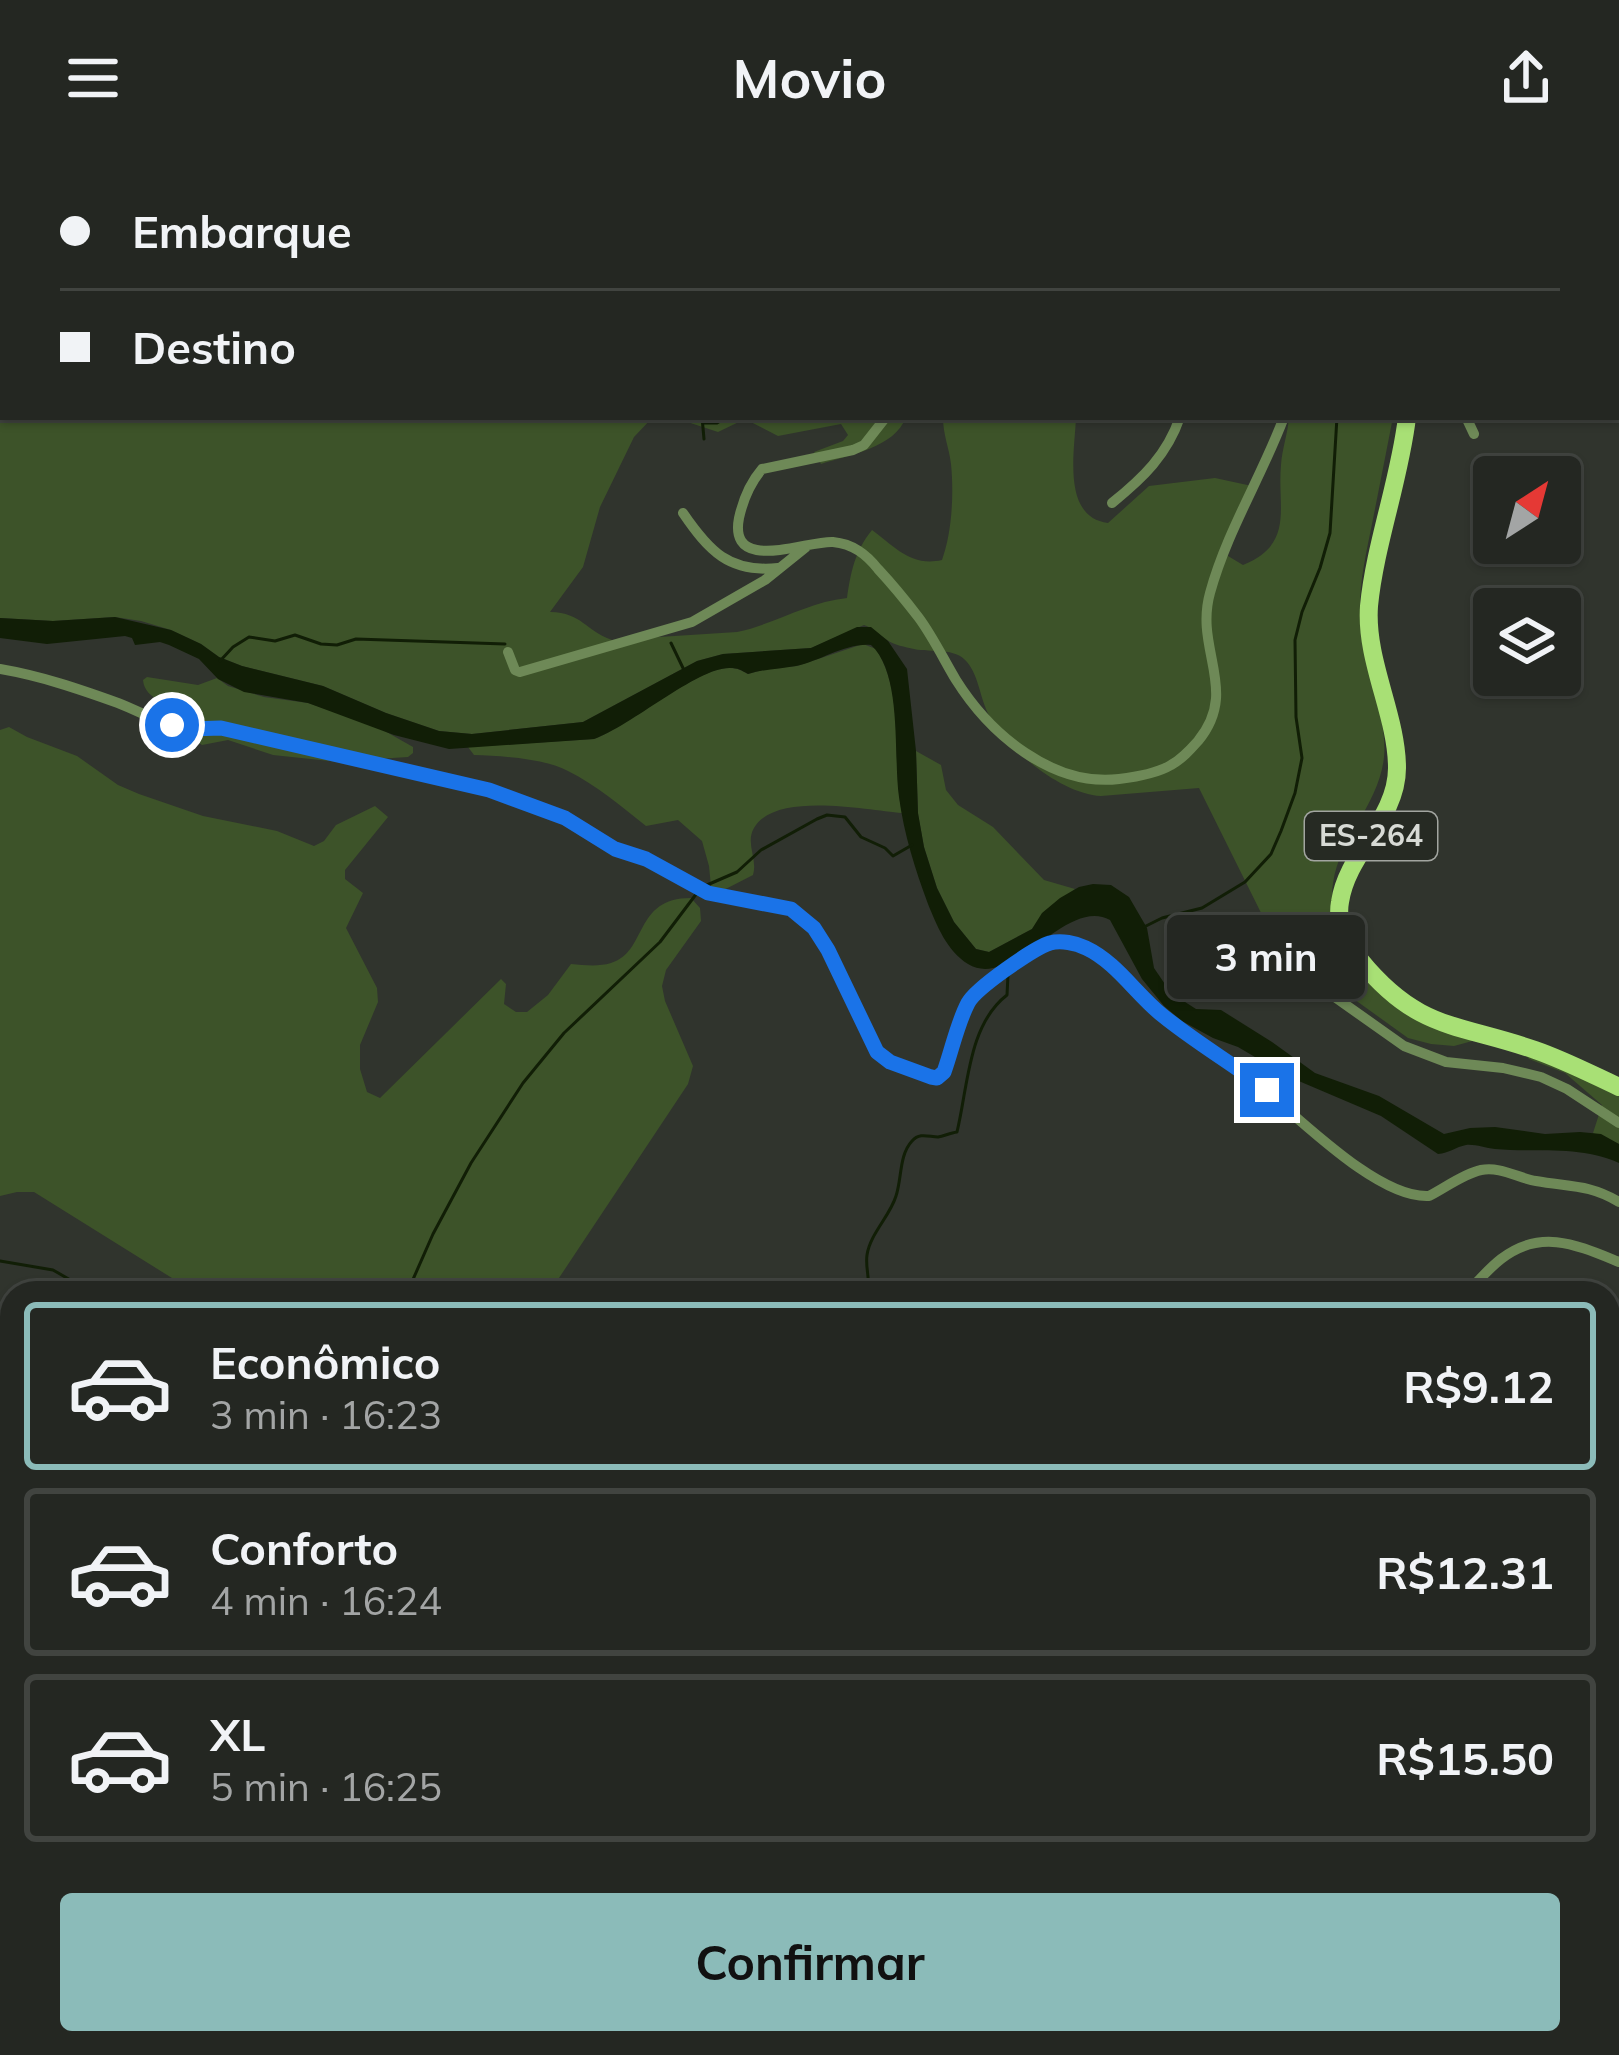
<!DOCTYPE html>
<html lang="pt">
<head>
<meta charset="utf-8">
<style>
  body { margin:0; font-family:Mulish,sans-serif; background:#2c2f2a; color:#f1f3f6; height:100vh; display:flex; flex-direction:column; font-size:45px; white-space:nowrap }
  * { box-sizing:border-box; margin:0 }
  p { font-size:39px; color:#a3a5a5 }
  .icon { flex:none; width:66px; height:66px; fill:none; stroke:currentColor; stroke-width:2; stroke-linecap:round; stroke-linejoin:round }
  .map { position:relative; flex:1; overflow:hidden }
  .details { position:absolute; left:0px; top:1125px; width:1620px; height:774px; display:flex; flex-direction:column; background:#242722; border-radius:36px 36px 0 0; box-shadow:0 3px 9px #0004,0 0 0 3px #414440 }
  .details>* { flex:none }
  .top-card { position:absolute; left:0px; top:0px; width:1620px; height:264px; box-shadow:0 3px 9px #0004,0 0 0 3px #414440; display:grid; align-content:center; height:264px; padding:0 60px; background:#242722 }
  .needle { width:78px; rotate:36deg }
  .fabs { position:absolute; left:1473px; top:300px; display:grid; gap:24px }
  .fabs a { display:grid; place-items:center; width:108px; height:108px; border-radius:12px; background:#242722; box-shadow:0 3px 9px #0004,0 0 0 3px #414440; font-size:60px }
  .end { position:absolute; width:54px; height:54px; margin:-27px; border:15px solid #1a73e8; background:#fff; box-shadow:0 0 0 6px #fff }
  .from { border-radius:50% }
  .bubble { position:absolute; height:84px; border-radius:12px; background:#242722; box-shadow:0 3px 9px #0004,0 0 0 3px #414440; font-size:39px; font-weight:700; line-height:84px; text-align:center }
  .top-card b { display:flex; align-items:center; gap:42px; height:114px; font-size:45px }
  .top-card b+b { border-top:3px solid #414440 }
  .top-card i { width:30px; height:30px; background:#f1f3f6 }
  ul { padding:21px 0 0; list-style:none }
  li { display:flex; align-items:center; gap:36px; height:168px; margin:0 24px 18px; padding:0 36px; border:6px solid #414440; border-radius:12px }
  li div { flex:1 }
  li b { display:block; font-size:45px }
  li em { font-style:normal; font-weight:700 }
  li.on { border-color:#8bbbb9 }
  li>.icon { width:108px; height:108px; stroke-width:1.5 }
  .button { display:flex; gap:24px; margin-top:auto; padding:24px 60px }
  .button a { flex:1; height:138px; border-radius:12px; background:#8bbbb9; color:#111; font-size:48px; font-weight:700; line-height:138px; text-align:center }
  header { display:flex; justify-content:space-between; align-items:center; height:156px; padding:0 60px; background:#242722; font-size:54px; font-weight:700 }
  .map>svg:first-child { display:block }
</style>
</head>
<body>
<header><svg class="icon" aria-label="menu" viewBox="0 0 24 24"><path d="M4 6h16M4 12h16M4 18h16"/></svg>Movio<svg class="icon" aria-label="share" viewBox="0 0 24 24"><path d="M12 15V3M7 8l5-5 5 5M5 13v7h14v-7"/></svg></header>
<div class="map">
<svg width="1619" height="1899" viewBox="0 0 1619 1899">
  <rect width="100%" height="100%" fill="#30342d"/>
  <path fill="#3d5329" d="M0,0H848L826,3H3V261H653L634,281L600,351L583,411L550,456C583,457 584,474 612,484L737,476C775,468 808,446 847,442C851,415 855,395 872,374C895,391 911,411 942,404C952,376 954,338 951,308C949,291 943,279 943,261H1076C1075,294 1061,361 1108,367L1149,330L1215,322L1252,330C1242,353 1225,373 1228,400L1243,409C1295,388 1277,351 1281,309C1282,293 1288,277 1289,261H1393C1386,297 1379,333 1372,368C1366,398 1359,428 1360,458C1362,505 1388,558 1384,601C1379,649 1340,680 1333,727C1324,786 1379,844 1431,866C1459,877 1491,877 1520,886C1554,896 1587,915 1619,931V988L1593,977L1602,949L1565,917L1529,903L1517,890L1503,884H1476L1454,890L1431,888L1408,882L1276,787L1199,632L1101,640C1061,638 1008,594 989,559C980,543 979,520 967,506C955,491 932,497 914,493C905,491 894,489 887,484C878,478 875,473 864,469L811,492L723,498L697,505L583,566L472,578L439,575L386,557L323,530L242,510L219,501L201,488L171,474L141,465L115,461L53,465L0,462Z
    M672,261H906C895,292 848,299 821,308L814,296L843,285L848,279L841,268L778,280L745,263L718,276Z
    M863,488L876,493C906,540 891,605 902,657C866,654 775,635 754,672C745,687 758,703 753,719L712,740L709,710L702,685L678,664L646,670C621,650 596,629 568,615C543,602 502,600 474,599L468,591L594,583C630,570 698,510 730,512C738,512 742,515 748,518L766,513L797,510Z
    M147,521L198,529L217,522L228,530L264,541L308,547L376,570L413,591V597L408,601L376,603L358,608L273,599L228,584L202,589L193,582L156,575L164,566L185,560C173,546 145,546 143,524Z
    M9,571L27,581L77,600L118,629L139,638L203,660L277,675L314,690L324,685L336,669L375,650L388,661L345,714V723L363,737L346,772L377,832L378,846L360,889V913L367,936L380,942L501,823L506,828L504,848L516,856H527L548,839L571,808C584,809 598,811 611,807C648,796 633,742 691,742L700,752L701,765L666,814L662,830L665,845L693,910L688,928L549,1137H196L34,1036H17L0,1040V574Z
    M916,595L941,609L946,634L958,649L993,671L1044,724L1075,733L1043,757L1032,773L989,796L976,793L954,766L937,732L924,691L918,658Z
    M1619,1726V1862L1608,1844V1747Z
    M12,1871V1887H453L451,1899H0V1876Z
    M456,1887H587L594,1899H474Z
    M715,1887H839L833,1899H722Z
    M966,1887H1364L1374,1899H967Z"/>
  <path fill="#111e06" d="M115,461L171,474L201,488L219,501L242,510L323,530L386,557L439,575L472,578L583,566L697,505L723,498L811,492L857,471H871L888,485L907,513L916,595L918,657L924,691L937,732L954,766L976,793L989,796L1032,773L1042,757L1060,742L1079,731L1093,728L1111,729L1129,741L1147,772L1154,812L1171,837L1196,853L1221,854L1272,886L1315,917L1379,940L1444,978L1470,972L1495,971L1545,978L1580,976L1601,978L1619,988V1007C1580,989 1537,997 1495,993C1485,992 1475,988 1466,989C1456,991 1449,997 1438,998L1381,960L1287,920L1238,891L1213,882L1182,865L1164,850L1142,823L1110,764C1066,740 1012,835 968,808C947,795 937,770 928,748C915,713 904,678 899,641C893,600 903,518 871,489C845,487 821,505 796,510C780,513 764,513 748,518C741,514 738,512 730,512C698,511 631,570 594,583L449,593L394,579L308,547L244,536L218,523L199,503L169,489L160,486L135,489L132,482L125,480L47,488L0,482V462L53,465Z"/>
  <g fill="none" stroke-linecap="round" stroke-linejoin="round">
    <path stroke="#111e06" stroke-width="3" d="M540,0V3
      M1328,0L1329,3
      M775,3L776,0
      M702,261L704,283
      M704,267H717L727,261
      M671,487L683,512
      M220,505L233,491L249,481L275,485L295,479L321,488L337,489L356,483L505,488
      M707,729L737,716L761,694L817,663L827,659L845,661L861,681L885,692L893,700L912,689
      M1144,771L1162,762L1202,752L1245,726L1271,698L1281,675L1295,637L1302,602L1296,561L1295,484L1302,456L1320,412L1330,377L1337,261
      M0,1105L53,1114L93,1137
      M407,1137L433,1078L471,1007L523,927L564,877L660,786L697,737
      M867,1137C871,1123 865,1113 867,1099C870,1078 890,1060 896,1040C902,1022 899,999 912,985C920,976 929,981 938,981C944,980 950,977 957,976C968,931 968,869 1007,839L1008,819
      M0,1431H12
      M1608,1441L1619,1439
      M0,1642L12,1635
      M1608,1650L1619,1638
      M520,1887L528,1899"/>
    <path stroke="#6e8957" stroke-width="10" d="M1274,0V3
      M1295,0L1296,3
      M1374,0L1376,3
      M886,261L864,289L853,294L762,313C750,327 743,344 739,362C728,419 808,384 833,386C853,388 866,398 878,413C892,428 906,445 919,462C933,481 944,504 956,524C990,578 1052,631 1119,623C1136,621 1156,618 1171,609C1182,603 1190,594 1198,585C1240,534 1194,494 1210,437C1227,375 1262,320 1284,261
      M1466,261L1474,278
      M1112,347C1143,322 1167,299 1180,261
      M683,357C709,395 729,417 778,412
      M508,496L515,514L520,516L692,466L765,424L806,391
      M0,513C41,520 79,533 118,547C136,554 152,563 170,569C192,575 213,571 236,575L489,633L565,662L615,693L665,712L708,737L791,753L814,772L828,794L877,896L890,906L931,921L937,922L944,917C952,894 957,869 968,847C976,831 1031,795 1048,788C1059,784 1074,786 1084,791C1115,804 1134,836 1159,857C1188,880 1220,898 1249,921C1291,953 1375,1043 1429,1040C1445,1032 1463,1018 1481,1014C1500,1010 1518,1022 1536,1025C1569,1031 1589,1028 1619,1046
      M1257,786L1404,890L1446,906L1503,912L1541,921L1567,933L1619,967
      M1466,1137C1478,1126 1488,1113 1501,1103C1541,1072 1577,1089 1619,1106
      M813,1899L825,1887"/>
    <path stroke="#a8e075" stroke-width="18" d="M1354,0V3
      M1407,261C1400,323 1375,388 1369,450C1365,505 1397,559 1397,612C1397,663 1347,697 1340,746C1336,768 1347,788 1360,804C1418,875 1457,867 1535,894C1564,904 1591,918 1619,931
      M1608,1698L1619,1678
      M1608,1874L1619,1893"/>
  </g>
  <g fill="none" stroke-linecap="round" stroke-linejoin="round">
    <path stroke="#1a73e8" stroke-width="15" d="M172,569L190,573L221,572L489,634L565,662L615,693L646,703L708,737L791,753L814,772L828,794L877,896L890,906L931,921L937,922L944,916C952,894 957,868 968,847C976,832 1034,792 1050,787C1061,784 1076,787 1086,792C1116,806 1136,838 1162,859C1195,886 1233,908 1267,934"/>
  </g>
  <g text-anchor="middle" stroke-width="10" stroke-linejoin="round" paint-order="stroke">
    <rect fill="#262a23" stroke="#a2a5a0" stroke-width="3" x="1305" y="656" width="132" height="48" rx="9"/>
    <g font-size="30" font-weight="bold" fill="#d7dad5">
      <text x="1371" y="690">ES-264</text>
    </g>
  </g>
</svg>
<div class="fabs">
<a><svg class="needle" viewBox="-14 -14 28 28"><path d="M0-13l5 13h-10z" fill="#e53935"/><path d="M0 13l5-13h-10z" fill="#a3a5a5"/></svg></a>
<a><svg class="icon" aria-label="layers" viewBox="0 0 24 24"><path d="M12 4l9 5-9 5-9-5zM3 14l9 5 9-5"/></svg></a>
</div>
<i class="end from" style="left:172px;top:569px"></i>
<i class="end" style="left:1267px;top:934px"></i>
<div class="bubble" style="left:1167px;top:759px;width:198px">3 min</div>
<div class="top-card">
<b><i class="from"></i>Embarque</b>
<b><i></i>Destino</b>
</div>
<section class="details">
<ul>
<li class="on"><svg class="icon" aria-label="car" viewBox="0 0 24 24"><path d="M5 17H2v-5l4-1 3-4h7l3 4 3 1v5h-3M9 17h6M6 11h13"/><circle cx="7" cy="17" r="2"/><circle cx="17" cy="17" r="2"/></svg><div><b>Econômico</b><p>3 min · 16:23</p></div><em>R$9.12</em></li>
<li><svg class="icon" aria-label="car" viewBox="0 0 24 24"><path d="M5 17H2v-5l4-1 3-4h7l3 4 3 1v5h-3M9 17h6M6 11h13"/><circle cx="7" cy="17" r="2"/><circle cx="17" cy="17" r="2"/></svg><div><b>Conforto</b><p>4 min · 16:24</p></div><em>R$12.31</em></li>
<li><svg class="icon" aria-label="car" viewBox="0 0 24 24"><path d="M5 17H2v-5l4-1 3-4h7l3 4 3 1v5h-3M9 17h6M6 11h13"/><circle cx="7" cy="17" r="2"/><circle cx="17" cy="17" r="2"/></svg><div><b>XL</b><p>5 min · 16:25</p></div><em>R$15.50</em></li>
</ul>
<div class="button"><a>Confirmar</a></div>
</section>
</div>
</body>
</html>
